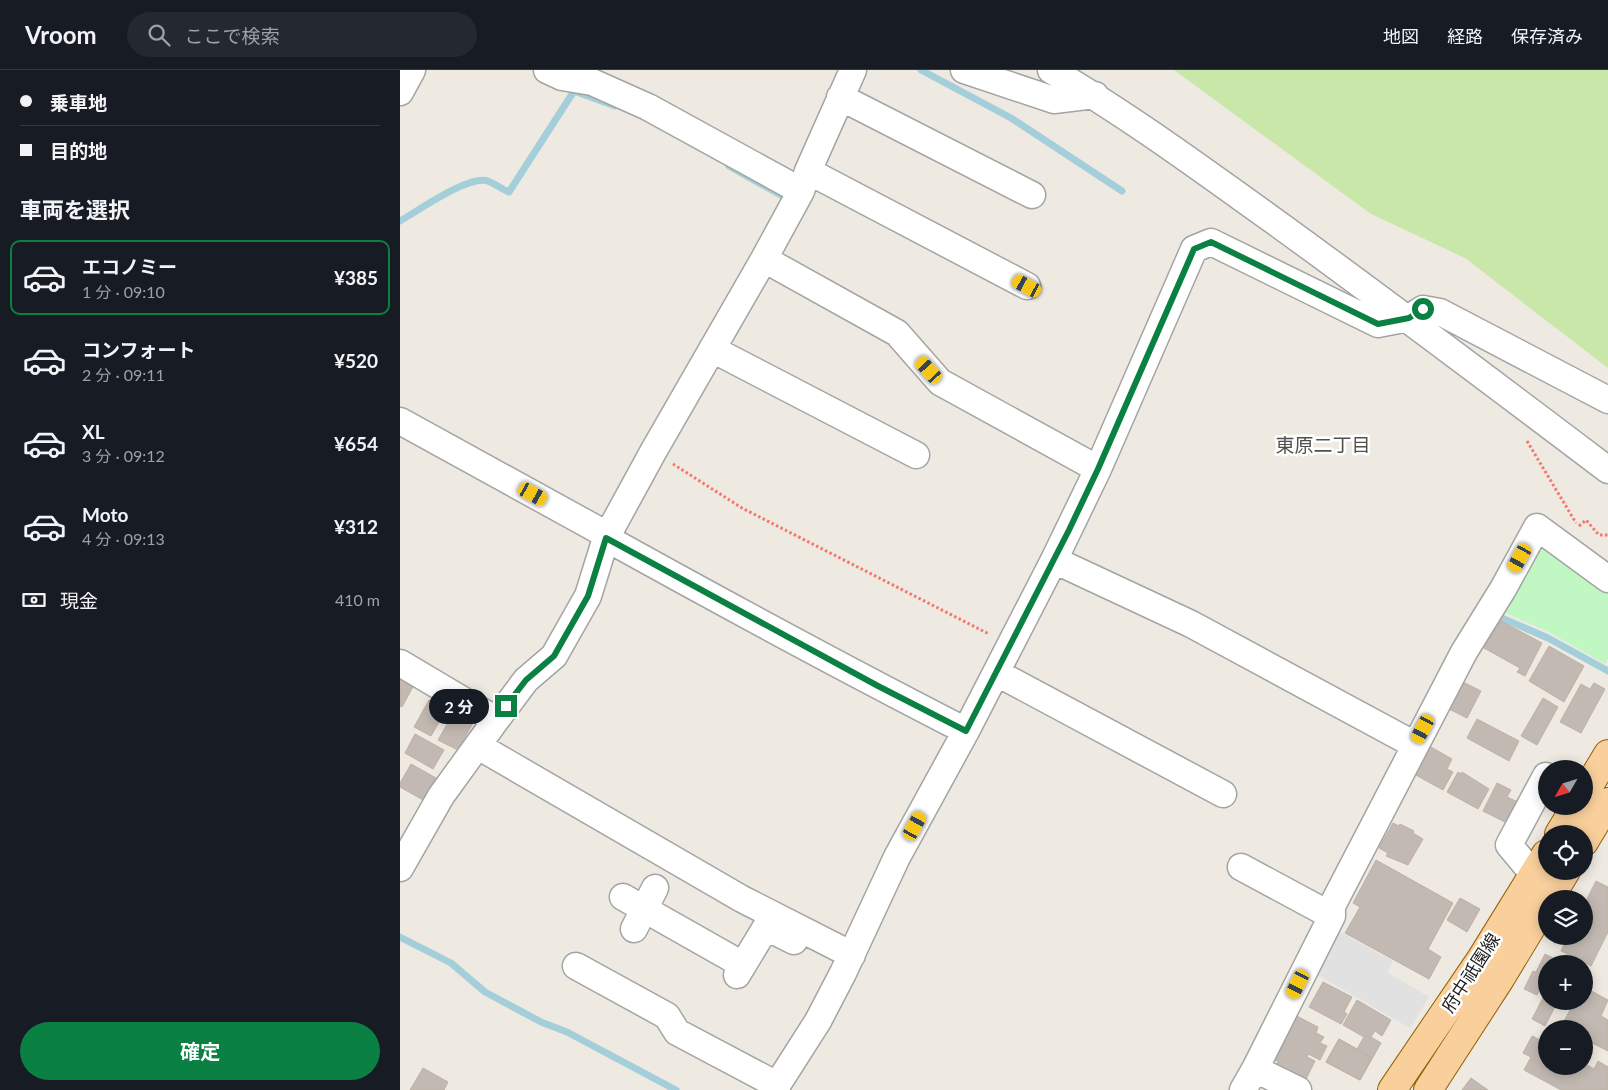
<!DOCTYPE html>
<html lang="ja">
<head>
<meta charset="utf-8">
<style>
  body { margin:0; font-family:Lato,"Noto Sans JP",sans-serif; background:#242831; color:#f1f3f6; height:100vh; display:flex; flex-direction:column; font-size:19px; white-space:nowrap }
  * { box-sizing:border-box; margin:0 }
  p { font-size:16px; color:#9ea1a6 }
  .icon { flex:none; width:28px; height:28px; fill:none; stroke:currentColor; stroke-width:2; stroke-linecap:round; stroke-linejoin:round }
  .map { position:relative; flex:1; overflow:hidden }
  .drawer { display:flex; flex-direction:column; background:#171b24; width:400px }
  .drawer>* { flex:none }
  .guide { display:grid; align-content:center; height:110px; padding:0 20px; background:#171b24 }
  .needle { width:32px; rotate:231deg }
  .buttons { position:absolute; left:1138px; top:690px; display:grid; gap:10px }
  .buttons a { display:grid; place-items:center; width:55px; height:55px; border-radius:50%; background:#171b24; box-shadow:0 2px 12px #0003; font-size:25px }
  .end { position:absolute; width:22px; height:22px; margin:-11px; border:6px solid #0b8043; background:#fff; box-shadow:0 0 0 2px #fff }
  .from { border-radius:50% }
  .bubble { position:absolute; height:35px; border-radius:18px; background:#171b24; box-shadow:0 2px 12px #0003; font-size:16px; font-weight:700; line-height:35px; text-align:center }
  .car { position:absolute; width:15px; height:30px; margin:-15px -8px; border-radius:6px; box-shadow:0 0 4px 1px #0007; background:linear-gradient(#f5c518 24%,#345 0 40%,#f5c518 0 76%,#345 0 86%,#f5c518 0) }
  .guide b { display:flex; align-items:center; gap:18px; height:48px; font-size:19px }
  .guide b+b { border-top:1px solid #363941 }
  .guide i { width:12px; height:12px; background:#f1f3f6 }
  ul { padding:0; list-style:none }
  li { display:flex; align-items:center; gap:15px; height:75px; margin:0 10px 8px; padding:0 10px; border:2px solid transparent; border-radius:10px }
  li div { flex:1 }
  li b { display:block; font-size:19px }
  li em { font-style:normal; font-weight:700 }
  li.current { border-color:#0b8043 }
  li>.icon { width:45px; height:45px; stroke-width:1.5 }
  h2 { padding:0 20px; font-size:22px; line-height:60px }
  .pay { display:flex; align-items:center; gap:12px; height:55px; padding:0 20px; font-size:19px }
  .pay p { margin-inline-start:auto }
  .cta { display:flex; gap:10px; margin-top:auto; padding:10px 20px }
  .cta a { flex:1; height:58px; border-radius:30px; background:#0b8043; color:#fff; font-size:20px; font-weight:700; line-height:58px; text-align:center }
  header { display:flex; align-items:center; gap:30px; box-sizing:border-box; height:70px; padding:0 25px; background:#171b24; border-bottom:1px solid #363941 }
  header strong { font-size:24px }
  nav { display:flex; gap:28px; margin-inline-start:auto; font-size:18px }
  .search { width:350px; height:45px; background:#242831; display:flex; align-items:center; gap:12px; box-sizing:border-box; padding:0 18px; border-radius:28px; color:#9ea1a6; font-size:19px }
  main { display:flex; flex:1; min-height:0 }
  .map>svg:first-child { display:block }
</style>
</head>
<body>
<header>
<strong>Vroom</strong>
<div class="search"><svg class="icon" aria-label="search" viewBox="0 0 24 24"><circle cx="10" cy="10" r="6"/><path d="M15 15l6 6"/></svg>ここで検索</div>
<nav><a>地図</a><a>経路</a><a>保存済み</a></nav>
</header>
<main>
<section class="drawer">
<div class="guide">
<b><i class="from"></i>乗車地</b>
<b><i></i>目的地</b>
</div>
<h2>車両を選択</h2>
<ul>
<li class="current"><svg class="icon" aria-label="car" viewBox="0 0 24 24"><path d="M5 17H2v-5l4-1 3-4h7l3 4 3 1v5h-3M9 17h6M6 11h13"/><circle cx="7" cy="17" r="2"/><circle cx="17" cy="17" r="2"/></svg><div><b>エコノミー</b><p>1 分 · 09:10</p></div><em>¥385</em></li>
<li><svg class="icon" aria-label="car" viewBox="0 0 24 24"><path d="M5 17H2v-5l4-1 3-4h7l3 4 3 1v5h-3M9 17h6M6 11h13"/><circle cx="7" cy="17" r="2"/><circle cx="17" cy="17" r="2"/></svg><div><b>コンフォート</b><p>2 分 · 09:11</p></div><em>¥520</em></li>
<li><svg class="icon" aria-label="car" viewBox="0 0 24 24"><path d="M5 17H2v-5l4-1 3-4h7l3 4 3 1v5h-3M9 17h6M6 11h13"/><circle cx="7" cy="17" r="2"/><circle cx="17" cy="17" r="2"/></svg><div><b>XL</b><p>3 分 · 09:12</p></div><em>¥654</em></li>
<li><svg class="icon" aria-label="car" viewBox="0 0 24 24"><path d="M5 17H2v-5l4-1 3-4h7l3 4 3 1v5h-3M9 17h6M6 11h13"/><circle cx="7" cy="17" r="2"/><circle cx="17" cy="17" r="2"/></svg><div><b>Moto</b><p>4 分 · 09:13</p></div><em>¥312</em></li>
</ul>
<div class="pay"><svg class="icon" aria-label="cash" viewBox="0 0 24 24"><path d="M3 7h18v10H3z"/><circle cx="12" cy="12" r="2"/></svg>現金<p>410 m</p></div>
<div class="cta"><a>確定</a></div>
</section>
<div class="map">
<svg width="1208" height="1020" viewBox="0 0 1208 1020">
  <rect width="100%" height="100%" fill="#eeeae2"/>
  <path fill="#c9e7a9" d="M774,0H1208V298L1065,188L971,144Z"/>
  <path fill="#c0f7c3" d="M1139,470L1208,517V589L1205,594L1147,561L1101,541Z"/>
  <path fill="#e1e1e1" d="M938,861L993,891L987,902L1029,927L1010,958L914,903Z"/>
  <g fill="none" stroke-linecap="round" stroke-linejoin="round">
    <path stroke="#a4cfda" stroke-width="7" d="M521,0L611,48L722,121
      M329,96L386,128
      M0,151C18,141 68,105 88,111C95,114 102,119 109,122L174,21L215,36
      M1093,548L1097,546L1148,568L1208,601
      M0,867L51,893L85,922L141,952L167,962L276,1020"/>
  </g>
  <path fill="#c2b9b2" stroke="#bfb0a5" d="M1099,550L1142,573L1125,606L1117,602L1120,598L1084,578Z
    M1149,576L1184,596L1164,632L1129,611Z
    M0,604L15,613L2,637L0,636Z
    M1063,612L1081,621L1067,648L1049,639Z
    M1194,613L1205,619L1181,663L1160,652L1181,614L1190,619Z
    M1143,628L1158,637L1137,675L1121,666Z
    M29,630L46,640L31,666L14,657Z
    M56,639L75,649L58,680L38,670Z
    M1077,649L1119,671L1109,691L1067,668Z
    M15,664L44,680L33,699L5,683Z
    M1029,676L1052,689L1047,699L1053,702L1043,720L1014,704Z
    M11,694L36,708L23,730L0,717V713Z
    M1058,702L1061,704L1062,702L1089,719L1078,739L1047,722Z
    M1097,713L1111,720L1107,727L1120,733L1109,754L1083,741Z
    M993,753L999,756L1000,754L1014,761L1013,763L1023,769L1008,795L986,786L988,783L979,778Z
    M976,790L1053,833L1028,879L1041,887L1029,909L945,863L960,837L953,833Z
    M1196,811L1208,817V862L1191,896L1161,881L1168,866H1184V835Z
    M1060,828L1080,839L1067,862L1047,850Z
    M1145,884L1155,889L1152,894H1146V906L1137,925L1124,919L1133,901L1136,902Z
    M923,912L952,927L944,942L947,944L941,954L909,937Z
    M1184,917L1208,930L1201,946L1208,950V981L1184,969V959H1160L1170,940L1167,939L1170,933L1184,931Z
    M1146,922V931H1158L1145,956L1132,949Z
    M957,930L991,950L982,966L975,961L971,967L981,973L960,1010L926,992L939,969L957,979L964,967L943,955Z
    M891,943L918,957L916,963L924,967L920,973L927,976L920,990L908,984L907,987L915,991L904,1013L874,998L878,991L875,990L885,972L878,968Z
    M1132,966L1146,973V996H1184V993L1194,999L1198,991L1208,997V1020H1161L1124,1000L1131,987L1123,983Z
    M939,969L972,988L960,1010L926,992Z
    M23,998L48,1012L44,1020H10Z
    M1071,1008L1088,1020H1062Z"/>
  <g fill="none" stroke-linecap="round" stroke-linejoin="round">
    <defs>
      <path id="minor" d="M147,0L162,7L192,12L248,37L401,121
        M564,0L654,30L695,25
        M651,0C728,45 801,99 874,151C986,232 1097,316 1208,400
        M0,22L12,0
        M440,27L632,125
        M408,101L627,216
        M364,189L497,263L540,312L698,399
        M312,279L516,385
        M0,351L200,461L206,468C325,534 445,599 566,661
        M654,490L791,554L1015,675
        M0,593L96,650
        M597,603L823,724
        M78,676L342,829L452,885
        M841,797L932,846
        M0,798L41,726L96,650L126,610L154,586L188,526L206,468L253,382L364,189L401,121L408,101L453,0
        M1134,805L1109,775L1146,706
        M223,827L343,895
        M234,859L255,818
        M176,896L267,946L277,962L377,1015
        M337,905L366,857L394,871
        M855,999L898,1020
        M374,1020L418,951L443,903L497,787L566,661L654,490L698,399L794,179L811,172L978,254L1009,248L1023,239L1040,242L1208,330
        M843,1020L855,999L932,846V836L1064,582L1103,519L1137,457L1208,509"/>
      <path id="major" d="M1184,724L1208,684
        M1159,764L1176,736
        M1184,772L1208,732
        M1149,829L1166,801
        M992,1020L1081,889L1146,784
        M1028,1020L1100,909L1146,833"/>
    </defs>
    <use href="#minor" stroke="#a4a4a4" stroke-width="29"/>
    <use href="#major" stroke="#915f04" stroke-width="30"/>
    <path stroke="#f5776c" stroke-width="3" stroke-dasharray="2.5 2.5" stroke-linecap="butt" d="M1127,371L1176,453
      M273,394L342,438L589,564
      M1179,456L1186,450L1199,465H1208"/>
    <use href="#minor" stroke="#fff" stroke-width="26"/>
    <use href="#major" stroke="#f9cf9c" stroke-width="28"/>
  </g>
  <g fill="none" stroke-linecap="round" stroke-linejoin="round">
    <path stroke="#0b8043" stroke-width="6" d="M106,636L126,610L154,586L188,526L206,468L478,616L566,661L669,460L698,399L794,179L811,172L978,254L1009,248L1023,239"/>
  </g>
  <g text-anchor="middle" stroke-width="5" stroke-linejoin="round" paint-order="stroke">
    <g font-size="18" fill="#1d1d1d" stroke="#fff">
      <text transform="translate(1071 903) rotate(-57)" y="6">府中祇園線</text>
    </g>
    <g font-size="19" fill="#505050" stroke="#fff">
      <text x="923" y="382">東原二丁目</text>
    </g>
  </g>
</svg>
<div class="buttons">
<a><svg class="needle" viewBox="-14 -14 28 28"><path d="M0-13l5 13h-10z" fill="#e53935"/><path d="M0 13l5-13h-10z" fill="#9ea1a6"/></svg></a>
<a><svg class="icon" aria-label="locate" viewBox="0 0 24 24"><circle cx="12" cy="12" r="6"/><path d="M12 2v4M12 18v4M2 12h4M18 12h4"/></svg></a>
<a><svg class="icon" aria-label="layers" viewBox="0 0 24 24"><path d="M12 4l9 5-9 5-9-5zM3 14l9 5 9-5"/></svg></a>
<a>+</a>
<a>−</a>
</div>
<i class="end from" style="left:1023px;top:239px"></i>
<i class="end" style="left:106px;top:636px"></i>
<div class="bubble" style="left:29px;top:619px;width:60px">2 分</div>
<i class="car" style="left:627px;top:216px;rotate:298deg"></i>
<i class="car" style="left:529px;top:300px;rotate:318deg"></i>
<i class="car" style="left:133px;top:424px;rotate:119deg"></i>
<i class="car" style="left:1120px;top:488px;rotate:209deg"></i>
<i class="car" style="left:1023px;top:659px;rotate:208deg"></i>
<i class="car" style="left:515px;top:756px;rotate:29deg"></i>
<i class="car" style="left:898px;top:914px;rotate:207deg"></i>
</div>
</main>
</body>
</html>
